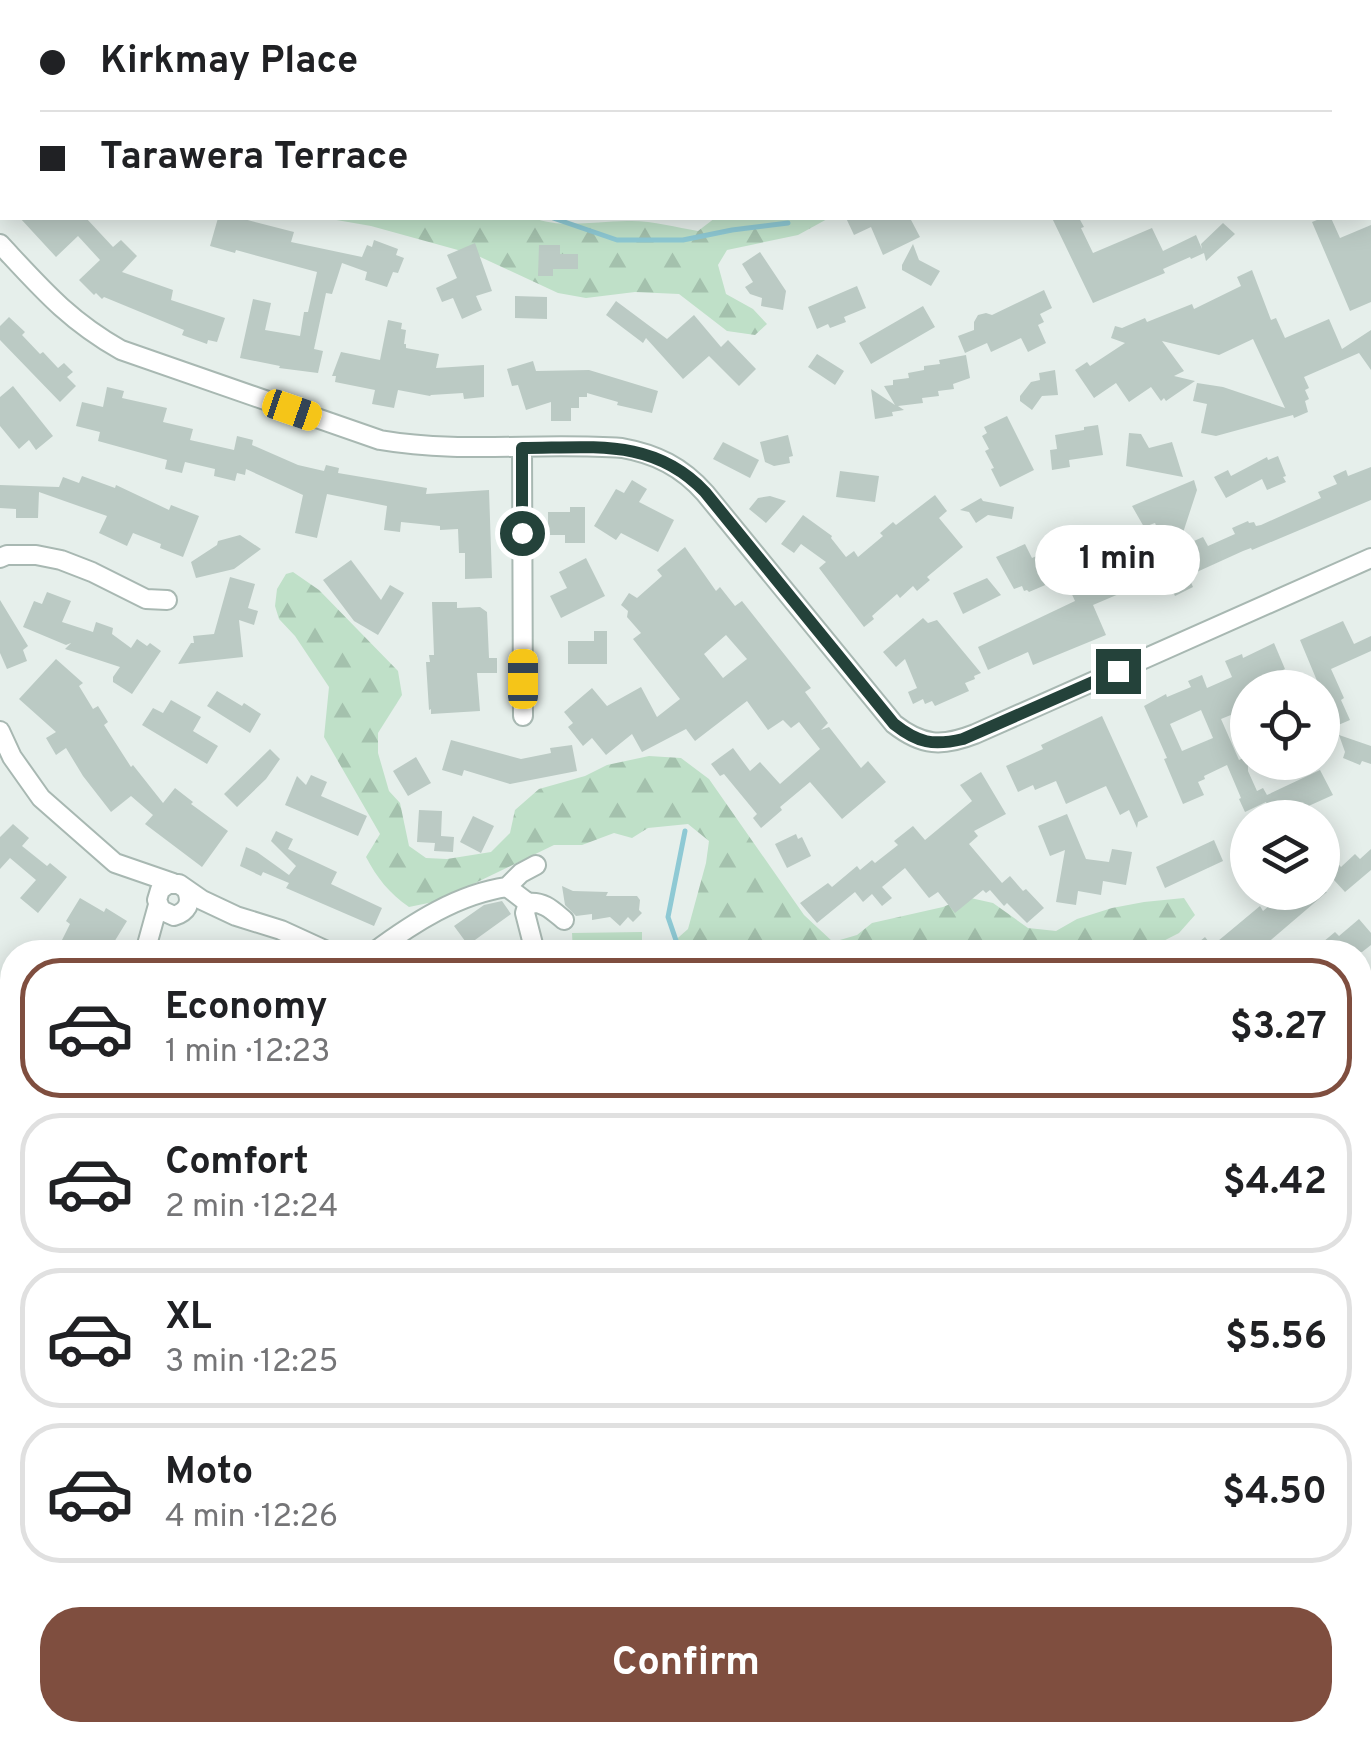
<!DOCTYPE html>
<html lang="en">
<head>
<meta charset="utf-8">
<style>
  body { margin:0; font-family:Overpass,sans-serif; background:#f6f6f6; color:#202124; height:100vh; display:flex; flex-direction:column; font-size:38px; white-space:nowrap }
  * { box-sizing:border-box; margin:0 }
  p { font-size:32px; color:#757577 }
  .icon { flex:none; width:55px; height:55px; fill:none; stroke:currentColor; stroke-width:2; stroke-linecap:round; stroke-linejoin:round }
  .map { position:relative; flex:1; overflow:hidden }
  .side { position:absolute; left:0px; top:940px; width:1372px; height:802px; display:flex; flex-direction:column; background:#fff; border-radius:40px 40px 0 0; box-shadow:0 5px 25px #0003 }
  .side>* { flex:none }
  .hud { position:absolute; left:0px; top:0px; width:1372px; height:220px; box-shadow:0 5px 25px #0003; display:grid; align-content:center; height:220px; padding:0 40px; background:#fff }
  .fabs { position:absolute; left:1230px; top:670px; display:grid; gap:20px }
  .fabs a { display:grid; place-items:center; width:110px; height:110px; border-radius:50%; background:#fff; box-shadow:0 5px 25px #0003; font-size:50px }
  .end { position:absolute; width:45px; height:45px; margin:-22px; border:12px solid #24423a; background:#fff; box-shadow:0 0 0 5px #fff }
  .from { border-radius:50% }
  .bubble { position:absolute; height:70px; border-radius:35px; background:#fff; box-shadow:0 5px 25px #0003; font-size:32px; font-weight:700; line-height:70px; text-align:center }
  .car { position:absolute; width:30px; height:60px; margin:-30px -15px; border-radius:12px; box-shadow:0 0 8px 2px #0007; background:linear-gradient(#f5c518 24%,#345 0 40%,#f5c518 0 76%,#345 0 86%,#f5c518 0) }
  .hud b { display:flex; align-items:center; gap:35px; height:95px; font-size:38px }
  .hud b+b { border-top:2px solid #e0e0e0 }
  .hud i { width:25px; height:25px; background:#202124 }
  ul { padding:18px 0 0; list-style:none }
  li { display:flex; align-items:center; gap:30px; height:140px; margin:0 20px 15px; padding:0 20px; border:5px solid #e0e0e0; border-radius:40px }
  li div { flex:1 }
  li b { display:block; font-size:38px }
  li em { font-style:normal; font-weight:700 }
  li.current { border-color:#7f4e3f }
  li>.icon { width:90px; height:90px; stroke-width:1.5 }
  .cta { display:flex; gap:20px; margin-top:auto; padding:20px 40px }
  .cta a { flex:1; height:115px; border-radius:40px; background:#7f4e3f; color:#fff; font-size:40px; font-weight:700; line-height:115px; text-align:center }
  .map>svg:first-child { display:block }
</style>
</head>
<body>
<div class="map">
<svg width="1371" height="1741" viewBox="0 0 1371 1741">
  <defs>
    <pattern id="forest-firs" width="22" height="20" patternUnits="userSpaceOnUse" patternTransform="scale(2.5)"><rect width="22" height="20" fill="#bfe0c8"/><path d="M5 1l3.5 6h-7zM16 11l3.5 6h-7z" fill="#a4c1ad"/></pattern>
  </defs>
  <rect width="100%" height="100%" fill="#e6efeb"/>
  <path fill="url(#forest-firs)" d="M325,218H533C563,229 595,221 627,221C650,220 675,227 698,231L715,218H829L798,235L727,250L718,265L726,294L753,309L767,324L755,335L727,331L679,294L635,292L586,298L558,293L476,255L371,226Z
    M293,572L319,590L398,671L402,695L378,733V753L389,791L400,803L409,846L426,858L447,859L491,852L510,833L515,810L539,789L585,776L607,765L649,756L681,758L709,779L804,915L833,942L857,935L872,923L943,907L966,897L993,903L1028,928L1056,931L1077,919L1112,908L1144,902L1184,898L1195,915L1179,933L1142,952H670L671,944L688,929L706,863L709,841L688,824L648,828L632,838L614,833L582,845H554L438,901L409,907C389,893 377,878 366,857L380,834L324,737L329,687L295,636L279,619L275,606L277,589L286,574Z
    M12,1623V1730H133L129,1741H0V1640Z"/>
  <path fill="#bfe0c8" d="M642,932V952H573L572,933Z"/>
  <g fill="none" stroke-linecap="round" stroke-linejoin="round">
    <path stroke="#8ec9d4" stroke-width="5" d="M428,2L431,0
      M553,218L617,240H683L732,230L788,223
      M680,952L668,917L685,831
      M697,952L712,947L747,952
      M78,1741L88,1730"/>
  </g>
  <path fill="#bbcac4" fill-rule="evenodd" d="M20,218H86L113,247L121,240L137,256L122,272L173,290L171,300L225,318L217,342L208,340L207,344L182,335L184,330L104,297L102,299L96,293L94,295L79,280L100,260L78,236L56,257Z
    M218,218H240L294,232L291,242L362,257L367,245L372,247L374,240L398,249L396,255L404,258L398,273L393,272L387,287L365,280L367,272L342,263L332,294L326,293L314,349L323,351L318,373L279,368L280,366L240,358L253,299L271,303L265,330L300,336L304,312H308L317,272L236,250L235,253L210,246Z
    M846,218H910L920,237L883,255L871,227L854,235Z
    M1052,218H1079L1084,227L1081,228L1093,253L1152,228L1163,251L1196,235L1202,249L1201,244L1223,223L1235,234L1206,261L1204,253L1191,259L1190,257L1163,269L1165,273L1093,303Z
    M1322,218H1331L1340,238L1371,225V302L1350,311L1312,222Z
    M475,243L492,291L476,296L482,310L462,319L453,298L442,302L436,288L457,278L447,255Z
    M913,244L919,260L940,271L931,286L902,270V265Z
    M539,245H560V254H578V269H553V276H538Z
    M760,252L786,291L783,310L761,306L762,298L750,294L745,287L753,282L742,264Z
    M1252,270L1271,320L1276,318L1285,338L1329,319L1342,349L1371,330V370L1359,353L1304,377L1309,388L1305,390L1309,399L1305,401L1308,412L1294,418L1293,415L1216,436L1201,433L1207,404L1193,401L1197,383L1223,387L1285,408L1253,339L1219,355L1162,341L1184,371L1174,376L1195,381L1166,401L1164,398L1161,401L1151,387L1129,402L1116,383L1094,398L1075,370L1087,362L1090,366L1125,343L1111,338L1115,326L1122,328L1145,318L1147,322L1192,304L1194,309L1241,286L1237,277Z
    M857,286L866,308L844,317L846,322L830,328L828,324L817,329L808,307Z
    M1044,290L1052,308L1040,314L1044,322L1038,325L1046,343L1028,352L1021,338L991,352L987,343L965,353L958,336L974,330V322L978,315L986,313L992,315Z
    M515,296L547,297V319L515,318Z
    M616,301L667,339L694,315L721,347L728,340L756,369L739,386L709,356L683,379L646,338L643,343L606,315Z
    M923,306L935,327L871,364L859,343Z
    M9,317L25,332L22,335L40,354L43,352L58,368L64,363L73,372L67,377L76,386L60,402L0,340V326Z
    M388,320L402,323L401,329L406,330L404,344H406V348L439,354L436,368L484,365V397L464,399L463,393L431,395L430,396L398,390L394,408L372,404L375,390L335,382L336,376H332L341,352L380,360Z
    M817,354L844,371L835,385L808,367Z
    M966,355L970,378L953,384L954,389L938,391L939,396L922,398L923,403L898,406L904,410L892,412L893,416L875,419L871,389L895,405L884,386L893,385V380L909,378L908,373L924,370V366L940,364L939,360Z
    M533,361L536,371L589,370L658,391L652,413L617,405L618,402L587,393V397H579V408H571V421H551V402L526,410L518,385L512,386L507,369Z
    M1055,370L1058,395L1042,396L1032,410L1020,401V396L1031,382L1040,380L1039,373Z
    M13,386L53,436L36,450L29,440L19,449L0,426V397Z
    M107,387L124,391L122,398L167,408L163,422L193,429L190,440L234,450L237,436L253,440L252,445L298,465L324,471L326,465L339,468L338,473L427,488L426,494L489,490L492,578L465,579V553H459L458,529L440,530V526L401,522L400,532L384,530L387,506L327,494L317,538L295,533L303,495L246,469L245,475L237,473L235,481L214,476L215,469L185,462L182,473L165,469L167,460L98,441L100,432L76,426L82,402L103,407Z
    M1007,416L1034,470L1000,487L991,469L994,468L985,451L989,449L982,436L987,433L984,427Z
    M1098,425L1103,455L1069,460L1070,467L1052,470L1050,450L1057,449L1055,435L1084,430V427Z
    M1129,433L1141,434L1149,448L1172,442L1183,477L1126,466Z
    M788,435L793,456L789,457L790,463L774,466L765,462L760,442Z
    M723,442L759,460L750,478L713,459Z
    M1278,456L1286,476L1283,477L1286,482L1267,490L1262,479L1226,498L1214,477L1228,470L1231,476L1267,457L1268,460Z
    M1371,467V500L1252,550L1251,548L1243,551L1188,576L1193,587L1175,596L1157,558L1168,553L1155,523L1144,527L1132,506L1194,480L1197,490L1178,548L1203,537L1208,546L1235,534L1232,528L1248,521L1249,523L1254,522L1256,526L1261,525L1321,498L1318,492L1337,484L1333,476L1346,470L1348,476Z
    M840,471L879,476L875,502L836,497Z
    M82,476L115,488L116,485L169,510L171,505L199,516L183,557L160,548L161,544L133,533L127,546L99,533L107,516L39,492L38,518H16V509L0,508V485L59,487L63,477L79,483Z
    M632,480L647,489L639,502L674,520L658,552L621,533L616,540L594,526L616,489L624,493Z
    M935,495L947,511L939,518L963,547L927,577L930,580L917,591L913,586L900,598L897,594L872,616L874,619L864,627L819,568L826,562L801,544L794,553L781,544L803,515L832,536L831,538L846,557L854,551L858,557L883,536L880,533L893,522L896,525Z
    M770,496L786,501L766,523L749,509L758,498Z
    M981,498L983,501L1014,507L1012,519L988,515L976,523L969,512L960,510Z
    M570,507H585V543H565V535H548V512H570Z
    M240,535L261,549L234,569L196,578L191,562L217,545L218,541Z
    M1069,542L1088,583L1131,565L1140,585L1093,605L1106,635L1033,665L1028,652L988,670L978,647L1075,601L1064,577L1029,592L1027,590L1024,591L1022,586L1014,589L996,557L1025,544L1032,558Z
    M685,547L716,591L720,587L735,606L742,601L811,688L805,692L828,723L821,730L829,727L861,768L868,761L886,782L842,819L810,782L780,807L782,810L761,828L753,818L757,814L724,774L720,776L711,764L733,748L750,771L760,762L780,784L820,749L799,722L791,728L783,720L768,730L747,701L695,741L686,729L642,752L632,734L606,755L592,738L583,746L568,727L573,723L564,712L592,688L607,706L641,687L657,717L680,699L633,639L641,633L627,617L628,611L621,605L629,593L637,598L662,576L657,570ZM726,635L747,659L723,678L704,654Z
    M586,558L605,596L561,618L550,596L567,588L559,572Z
    M351,560L381,600L390,585L404,593L378,635L354,621L323,580Z
    M230,577L255,584L248,608L258,611L254,625L239,620L243,657L178,664L191,643H194L193,636L214,634Z
    M987,578L1001,595L963,614L953,593Z
    M47,592L71,601L62,622L93,632L96,622L113,628L112,634L131,648L137,639L147,646L150,643L161,651L132,694L113,682V677L120,667L65,649L71,643L66,645L23,627L34,601L42,604Z
    M0,600L28,646L23,650L27,661L7,669L0,653Z
    M432,602H457V608L480,607L487,612L489,658H497V673H477L480,711L431,714V709L429,710L426,662H430L429,655H434Z
    M923,618L928,623L937,620L981,673L974,676L975,679L965,683L969,691L935,706L932,701L925,704L923,699L913,704L908,692L917,688L905,659L896,667L883,652Z
    M1343,621L1354,644L1371,636V651L1331,669L1344,698L1341,700L1350,720L1329,729L1322,714V688H1320L1300,640Z
    M594,631H607V664H568V641H594Z
    M1274,643L1285,669L1254,684L1256,688H1248V708L1221,719L1239,760L1248,756V771L1257,791L1263,788L1267,795L1320,770L1333,795L1282,818H1273L1266,802L1245,812L1239,799L1241,798L1227,765L1204,776L1205,779L1198,782L1204,795L1183,804L1164,759L1167,758L1144,706L1166,694L1167,697L1191,687L1188,681L1202,675L1207,688L1232,677L1225,661L1242,654L1243,658ZM1201,710L1213,738L1182,751L1170,724Z
    M56,659L83,683L79,686L93,709L98,706L108,722L104,725L131,767L133,765L163,803L175,788L193,802L191,804L228,831L202,867L145,824L153,815L131,796L111,812L83,776L66,748L56,755L46,738L56,732L19,699Z
    M217,691L242,706L244,703L261,714L250,733L207,706Z
    M171,700L201,717L193,731L218,746L207,764L142,725L153,708L163,713Z
    M1102,716L1148,817L1138,822L1137,828L1129,810L1120,815L1106,786L1066,804L1056,781L1035,790L1033,785L1018,792L1006,766L1043,749L1041,745Z
    M1339,735L1371,746V764L1362,761L1360,765L1343,758L1345,752Z
    M451,740L521,759L551,753L550,748L572,745L577,771L510,784L464,770L462,776L442,770Z
    M270,749L280,759L266,779L237,807L224,794Z
    M416,757L431,783L408,796L393,771Z
    M981,772L1006,814L974,831L978,836L969,844L1002,883L1010,876L1023,891L1026,889L1044,908L1027,923L1007,903L1004,906L990,890L986,893L983,890L955,913L938,892L929,898L905,868L882,887L892,898L882,906L872,894L863,902L855,892L817,923L800,903L828,883L832,887L857,866L860,870L872,860L875,863L898,845L894,841L913,826L925,840L972,801L960,785Z
    M311,775L327,782L321,796L367,816L358,836L285,805L297,776L306,785Z
    M419,810L442,811L441,836L454,837L453,852L434,851L435,843L417,842Z
    M1067,814L1086,859L1109,862L1112,849L1132,852L1126,885L1103,881L1101,895L1078,891L1076,905L1056,902L1065,850L1050,856L1038,826Z
    M473,816L494,826L481,853L460,842Z
    M13,824L29,838L22,846L47,866L50,863L67,877L38,913L20,898L36,880L10,858L0,869V837Z
    M276,831L293,839L288,849L337,872L331,884L382,908L374,926L286,888L289,883L263,872L261,876L240,866L246,847L257,852L289,875L296,866L271,841Z
    M796,834L798,839L802,837L811,856L787,868L775,844Z
    M1214,840L1223,861L1165,888L1156,867Z
    M1371,849V870L1345,892L1322,867V864L1331,856L1341,867L1355,854L1360,859Z
    M562,886L573,891L608,892L606,896H637L640,900L639,910L642,913L633,922L628,917L620,926L610,917L592,920V914L576,916L565,905Z
    M1285,892H1327L1257,952H1187L1205,937L1212,946L1260,906L1263,911Z
    M80,898L104,912L106,908L127,921L108,952H56L70,924L66,921Z
    M502,901L511,914L468,945L454,926L484,905Z
    M1359,919L1371,933V945L1362,952H1311L1335,932L1339,936Z"/>
  <g fill="none" stroke-linecap="round" stroke-linejoin="round">
    <defs>
      <path id="minor" d="M948,2L954,0
        M0,118L2,116
        M0,244C41,288 68,320 121,350L380,440C461,454 541,442 622,448C656,454 682,467 705,493L894,724C922,746 942,747 975,734L1371,558
        M522,448L523,716
        M0,558L7,555H36L61,560L92,572L146,599L167,600
        M0,731L12,757L41,798L115,863L173,883
        M507,887L521,873L536,865
        M187,891C192,903 187,912 174,916L161,910L157,900L160,890L168,884H179L202,900L236,916L281,930L329,952
        M528,903L525,913L535,952
        M145,952L158,905
        M374,952C413,923 458,894 507,887L528,903C544,901 553,911 564,920
        M0,1196L12,1178
        M285,1730L289,1741
        M892,1730L901,1741"/>
      <path id="major" d="M1360,1538L1371,1529
        M1126,1741L1138,1730"/>
    </defs>
    <use href="#minor" stroke="#a8b8b2" stroke-width="22"/>
    <use href="#major" stroke="#c2cac8" stroke-width="28"/>
    <use href="#minor" stroke="#fff" stroke-width="18"/>
    <use href="#major" stroke="#6aa596" stroke-width="22"/>
  </g>
  <g fill="none" stroke-linecap="round" stroke-linejoin="round">
    <path stroke="#24423a" stroke-width="12" d="M522,533V448C591,448 653,437 705,492L894,724C918,743 933,746 963,739L1118,671"/>
  </g>
</svg>
<div class="fabs">
<a><svg class="icon" aria-label="locate" viewBox="0 0 24 24"><circle cx="12" cy="12" r="6"/><path d="M12 2v4M12 18v4M2 12h4M18 12h4"/></svg></a>
<a><svg class="icon" aria-label="layers" viewBox="0 0 24 24"><path d="M12 4l9 5-9 5-9-5zM3 14l9 5 9-5"/></svg></a>
</div>
<i class="end from" style="left:522px;top:533px"></i>
<i class="end" style="left:1118px;top:671px"></i>
<div class="bubble" style="left:1035px;top:525px;width:165px">1 min</div>
<i class="car" style="left:292px;top:410px;rotate:109deg"></i>
<i class="car" style="left:523px;top:679px;rotate:0deg"></i>
<div class="hud">
<b><i class="from"></i>Kirkmay Place</b>
<b><i></i>Tarawera Terrace</b>
</div>
<section class="side">
<ul>
<li class="current"><svg class="icon" aria-label="car" viewBox="0 0 24 24"><path d="M5 17H2v-5l4-1 3-4h7l3 4 3 1v5h-3M9 17h6M6 11h13"/><circle cx="7" cy="17" r="2"/><circle cx="17" cy="17" r="2"/></svg><div><b>Economy</b><p>1 min · 12:23</p></div><em>$3.27</em></li>
<li><svg class="icon" aria-label="car" viewBox="0 0 24 24"><path d="M5 17H2v-5l4-1 3-4h7l3 4 3 1v5h-3M9 17h6M6 11h13"/><circle cx="7" cy="17" r="2"/><circle cx="17" cy="17" r="2"/></svg><div><b>Comfort</b><p>2 min · 12:24</p></div><em>$4.42</em></li>
<li><svg class="icon" aria-label="car" viewBox="0 0 24 24"><path d="M5 17H2v-5l4-1 3-4h7l3 4 3 1v5h-3M9 17h6M6 11h13"/><circle cx="7" cy="17" r="2"/><circle cx="17" cy="17" r="2"/></svg><div><b>XL</b><p>3 min · 12:25</p></div><em>$5.56</em></li>
<li><svg class="icon" aria-label="car" viewBox="0 0 24 24"><path d="M5 17H2v-5l4-1 3-4h7l3 4 3 1v5h-3M9 17h6M6 11h13"/><circle cx="7" cy="17" r="2"/><circle cx="17" cy="17" r="2"/></svg><div><b>Moto</b><p>4 min · 12:26</p></div><em>$4.50</em></li>
</ul>
<div class="cta"><a>Confirm</a></div>
</section>
</div>
</body>
</html>
